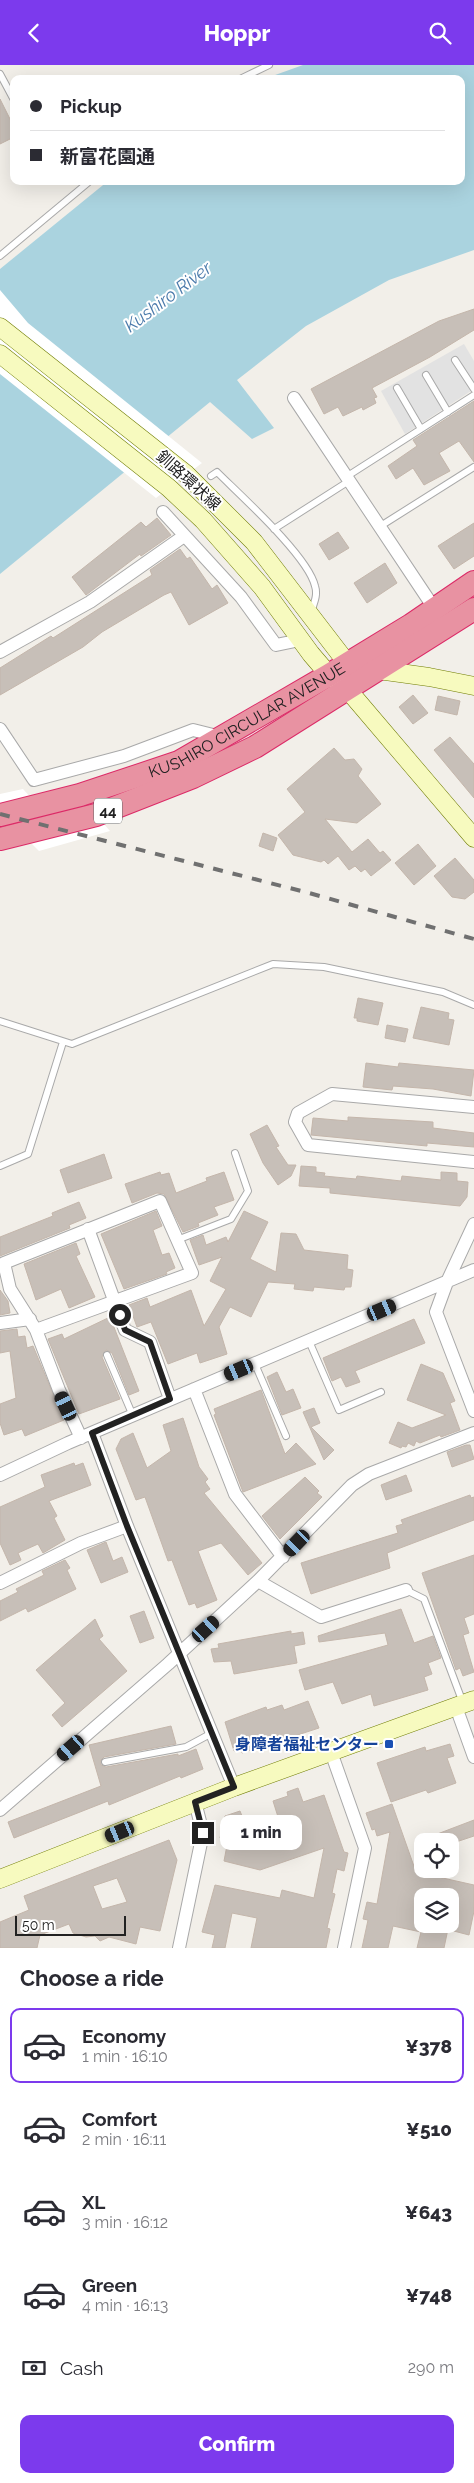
<!DOCTYPE html>
<html lang="en">
<head>
<meta charset="utf-8">
<style>
  body { margin:0; font-family:Raleway,"Noto Sans JP",sans-serif; background:#f2f2f3; color:#2b2b33; height:100vh; display:flex; flex-direction:column; font-size:19px; white-space:nowrap }
  * { box-sizing:border-box; margin:0 }
  p { font-size:16px; color:#7c7c81 }
  .icon { flex:none; width:28px; height:28px; fill:none; stroke:currentColor; stroke-width:2; stroke-linecap:round; stroke-linejoin:round }
  .map { position:relative; height:1883px; overflow:hidden }
  .drawer { display:flex; flex-direction:column; background:#fff; flex:1 }
  .drawer>* { flex:none }
  .top-card { position:absolute; left:10px; top:10px; width:455px; height:110px; border-radius:10px; box-shadow:0 5px 20px #0002; display:grid; align-content:center; height:110px; padding:0 20px; background:#fff }
  .buttons { position:absolute; left:414px; top:1768px; display:grid; gap:10px }
  .buttons a { display:grid; place-items:center; width:45px; height:45px; border-radius:10px; background:#fff; box-shadow:0 5px 20px #0002; font-size:25px }
  .scale { position:absolute; left:15px; bottom:12px; width:111px; box-sizing:border-box; padding-left:5px; border:2px solid #222; border-top:0; font-size:14px; line-height:18px; white-space:nowrap; color:#222; -webkit-text-stroke:4px #fff; paint-order:stroke }
  .end { position:absolute; width:22px; height:22px; margin:-11px; border:6px solid #222; background:#fff; box-shadow:0 0 0 2px #fff }
  .from { border-radius:50% }
  .bubble { position:absolute; height:35px; border-radius:10px; background:#fff; box-shadow:0 5px 20px #0002; font-size:16px; font-weight:800; line-height:35px; text-align:center }
  .car { position:absolute; width:15px; height:30px; margin:-15px -8px; border-radius:6px; box-shadow:0 0 4px 1px #0007; background:linear-gradient(#222 24%,#8ab4d8 0 40%,#222 0 76%,#8ab4d8 0 86%,#222 0) }
  .top-card b { display:flex; align-items:center; gap:18px; height:48px; font-size:19px }
  .top-card b+b { border-top:1px solid #e1e1e2 }
  .top-card i { width:12px; height:12px; background:#2b2b33 }
  ul { padding:0; list-style:none }
  li { display:flex; align-items:center; gap:15px; height:75px; margin:0 10px 8px; padding:0 10px; border:2px solid transparent; border-radius:10px }
  li div { flex:1 }
  li b { display:block; font-size:19px }
  li em { font-style:normal; font-weight:800 }
  li.selected { border-color:#7c3aed }
  li>.icon { width:45px; height:45px; stroke-width:1.5 }
  h2 { padding:0 20px; font-size:22px; line-height:60px }
  .pay { display:flex; align-items:center; gap:12px; height:55px; padding:0 20px; font-size:19px }
  .pay p { margin-inline-start:auto }
  .button { display:flex; gap:10px; margin-top:auto; padding:10px 20px }
  .button a { flex:1; height:58px; border-radius:10px; background:#7c3aed; color:#fff; font-size:20px; font-weight:800; line-height:58px; text-align:center }
  header { display:flex; justify-content:space-between; align-items:center; height:65px; padding:0 20px; background:#7c3aed; color:#fff; font-size:22px; font-weight:800 }
  .map>svg:first-child { display:block }
</style>
</head>
<body>
<header><svg class="icon" aria-label="back" viewBox="0 0 24 24"><path d="M15 5l-7 7 7 7"/></svg>Hoppr<svg class="icon" aria-label="search" viewBox="0 0 24 24"><circle cx="10" cy="10" r="6"/><path d="M15 15l6 6"/></svg></header>
<div class="map">
<svg width="474" height="1883" viewBox="0 0 474 1883">
  <rect width="100%" height="100%" fill="#f2efe9"/>
  <path fill="#e2e2e2" d="M464,279L474,296V324L405,369L381,326Z"/>
  <path fill="#aad3df" d="M303,0H474V185L389,215L306,261L237,315L274,363L252,374L210,337L0,509V204L108,116H461V14H264Z"/>
  <path fill="#fff" d="M0,225L28,258L202,398L156,433L0,309Z
    M23,724L47,750L87,739L110,766L39,786L13,760L0,763V729Z"/>
  <path fill="#c7bfb8" stroke="#c4b6ab" fill-rule="evenodd" d="M0,34L14,62V72L0,79Z
    M474,244V265L430,292L372,323L377,332L374,333L376,338L363,345L362,342L343,351L338,342L324,349L311,324L439,256Z
    M474,336V397L459,376L439,388L450,406L424,420L413,403L396,414L388,401L417,381L413,375Z
    M157,453L171,470L141,491L140,489L86,530L72,512L141,457L146,462Z
    M474,458V491L454,504L438,481Z
    M338,467L349,483L329,495L319,479Z
    M180,484L187,494L190,492L212,524L217,520L228,538L189,560L171,527L164,530L102,567L83,582L0,630V603L51,571L53,573L152,510L150,505Z
    M385,498L397,518L367,538L354,518Z
    M413,630L428,648L413,659L399,642Z
    M438,631L460,636L457,650L435,645Z
    M450,672L474,699V733L434,685Z
    M334,683L345,695L354,694L362,704L358,711L381,739L357,758L325,754L352,787L368,774L380,788L383,786L391,795L371,811L365,804L361,807L355,801L349,805L338,791L328,799L324,795L321,797L293,790L278,770L305,747L287,724Z
    M263,768L277,773L273,786L259,781Z
    M418,779L436,801L414,820L395,798Z
    M455,793L474,815V827L465,834L452,832L434,811Z
    M358,933L383,938L378,960L357,956V953H354Z
    M421,942L449,948L448,954L454,955L449,980L413,973Z
    M387,960L408,964L405,977L385,973Z
    M366,998L398,1002L399,998L474,1005L471,1031L433,1024L393,1021L392,1025L363,1022Z
    M348,1052L433,1057V1063L474,1068V1082L427,1078V1081L311,1070L313,1053L348,1056Z
    M267,1060L279,1081L276,1082L288,1100H296L291,1111L278,1120L263,1098L250,1069Z
    M104,1089L112,1113L68,1128L60,1105Z
    M301,1101L316,1102V1107L325,1108L324,1111L356,1114L357,1111L401,1116L402,1111L441,1115V1107L457,1108V1116L468,1117L467,1132L460,1141L330,1128V1123L299,1121Z
    M160,1107L161,1110L169,1108L176,1128L207,1116L206,1113L224,1107L234,1135L214,1142L218,1150L198,1158L199,1161L183,1167L164,1129L157,1128L132,1138L125,1119Z
    M79,1137L86,1153L69,1160L70,1163L0,1191V1172L53,1151L52,1148Z
    M156,1146L162,1161L153,1165L162,1190L169,1188L175,1203L166,1207L167,1209L124,1224L101,1169Z
    M244,1146L268,1157L250,1194L276,1207L281,1168L296,1169L304,1185L348,1190L347,1204L353,1205L351,1222H345L344,1225L314,1222L313,1226L294,1224L295,1219L268,1217L251,1252L230,1242L219,1262L227,1289L200,1298L197,1288L168,1299L151,1257L137,1262L129,1240L147,1233L150,1242L191,1225L204,1261L226,1224L210,1216L222,1192L199,1200L190,1175L203,1170L206,1180L226,1172L228,1177Z
    M76,1178L80,1189L76,1191L95,1232L69,1243L61,1224L36,1235L24,1199Z
    M0,1225L8,1236L10,1248L0,1250Z
    M110,1252L139,1326L129,1330L112,1288L106,1285L102,1292L120,1334L79,1349L48,1274L62,1269L64,1274Z
    M414,1254L425,1278L355,1306L360,1317L346,1322L341,1312L332,1316L323,1293Z
    M17,1264L18,1272L25,1271L27,1283L33,1281L64,1355L25,1371L22,1364L4,1370L0,1358V1339L16,1333L10,1286L0,1288V1266Z
    M421,1299L443,1308L455,1336L450,1338L460,1365L441,1372L440,1370L420,1378L416,1376L414,1381L408,1378L406,1382L402,1381L401,1383L389,1378L398,1357L412,1363L446,1350L407,1335Z
    M277,1307L286,1327L293,1324L301,1343L282,1350L267,1312Z
    M261,1325L285,1389L296,1378L316,1399L243,1427L214,1350L216,1349L214,1344Z
    M314,1343L320,1358L311,1362L334,1385L324,1395L303,1347Z
    M183,1353L199,1402L208,1414L205,1417L210,1424L204,1428L262,1498L248,1510L221,1478L198,1486L217,1535L197,1543L195,1538L189,1540L172,1495L168,1496L145,1432L136,1435L116,1384L121,1374L133,1368L147,1403L171,1386L163,1360Z
    M466,1380H470L474,1394L452,1402L447,1387Z
    M74,1398L75,1401L83,1398L91,1420L49,1436L57,1451L54,1453L65,1475L43,1488L38,1479L18,1488L21,1495L10,1500L0,1478V1442L45,1422L41,1410Z
    M406,1410L412,1426L386,1435L381,1420Z
    M305,1412L319,1426L317,1428L322,1432L280,1474L262,1451Z
    M470,1430L471,1433L474,1432V1455L387,1488L390,1503L311,1529L301,1498L398,1468L396,1461L403,1459L401,1455Z
    M106,1477L113,1496L122,1492L128,1507L101,1518L87,1485Z
    M474,1490V1549L464,1553L469,1568L463,1570L474,1607L463,1611L460,1603L456,1605L422,1508Z
    M65,1495L70,1503L67,1505L76,1524L28,1547L26,1543L0,1556V1536L18,1527L16,1524L44,1510L42,1506Z
    M401,1544L414,1578L433,1571L441,1593L428,1598L432,1609L424,1612L428,1625L374,1641L371,1629L342,1639L333,1617L305,1625L299,1605L388,1580L385,1568L319,1577L318,1571Z
    M144,1546L154,1573L140,1578L130,1551Z
    M95,1554L103,1571L99,1574L127,1606L62,1662L52,1650L65,1638L36,1605Z
    M291,1566V1569L303,1567L305,1579L294,1581L297,1598L234,1609L231,1596L214,1597L211,1584L219,1583L218,1579Z
    M308,1636L319,1663L242,1688L241,1684L234,1686L225,1657L266,1642L267,1645L282,1640L284,1645Z
    M171,1661L176,1679L104,1692L101,1695V1700L106,1702L178,1689V1691L196,1684L203,1704L181,1713L180,1711L109,1740L108,1736L14,1773L8,1757L101,1721L89,1680Z
    M450,1679L454,1691L447,1693L456,1718L428,1728L426,1725L391,1737L377,1698L425,1682L426,1686Z
    M298,1723L303,1737L324,1730L344,1787L348,1788L344,1806L337,1804L332,1828L335,1829L327,1863L330,1864L326,1883H251L257,1853L232,1848L225,1883H212L215,1870L202,1867L215,1820L280,1833L282,1825L314,1833L324,1783L260,1805L224,1796L228,1775L220,1773L225,1751L240,1746L248,1766L279,1755L273,1736L288,1731L287,1727Z
    M392,1739L416,1807L474,1820V1846L469,1870L450,1865V1831L427,1826L426,1831H422V1861L423,1859H449L444,1883H417L421,1867L393,1861L388,1883H362L368,1855L363,1854L367,1837L377,1839L390,1767L377,1771L375,1764L372,1765L366,1748Z
    M474,1755V1771L450,1779V1776H419Z
    M169,1775L177,1795L160,1866L140,1862L136,1879L109,1872L100,1876L95,1871L86,1872L73,1868L69,1859L40,1870L37,1883H0V1857L29,1845L24,1831ZM117,1813L127,1837L102,1844L93,1821Z"/>
  <g fill="none" stroke-linecap="round" stroke-linejoin="round">
    <defs>
      <path id="lane" d="M0,9L14,35
        M240,14L269,0
        M0,191L90,116
        M455,295L474,324
        M426,310L448,347
        M397,323L421,364
        M211,411L217,407C240,430 308,491 315,521C318,530 314,538 311,547
        M346,412L474,330
        M379,462L474,402
        M274,464L349,416
        M0,956L72,979L273,899L324,902L443,927L474,940
        M0,1101L28,1089L63,977
        M177,1175L231,1154L248,1126L235,1088
        M309,1276L339,1345L381,1327
        M107,1290L133,1351
        M255,1299L286,1371
        M406,1525L424,1534L463,1638
        M105,1697L186,1682L212,1668"/>
      <path id="street" d="M294,333L434,543
        M163,447L241,532L276,580L300,575
        M0,587L90,537L184,471
        M0,664L34,715L124,691L193,665L221,672
        M474,1042L332,1029L298,1048L295,1057L308,1080L474,1097
        M474,1159L447,1217L436,1247L474,1346
        M88,1164L125,1265L150,1277L170,1334
        M0,1258L30,1254
        M36,1265L192,1208L160,1136L4,1198L10,1224L36,1265L59,1325L81,1373
        M194,1324L235,1429L283,1492
        M92,1368L127,1461L234,1722
        M0,1410L68,1378L474,1205
        M258,1516L321,1552L406,1525
        M0,1518L81,1478L127,1461
        M456,1642L474,1692
        M331,1687L365,1783L344,1883
        M0,1745L168,1599L258,1516L352,1420L369,1409L474,1368
        M179,1883L203,1768L195,1737"/>
      <path id="secondary" d="M0,262L186,409L254,477L347,598
        M0,289L169,423L203,455L262,522L311,589L329,610L348,625L474,773
        M371,604L429,612L474,621
        M0,1814L234,1722L474,1635"/>
      <g id="highway">
        <path id="s1" d="M0,750L80,730L179,697L329,610L411,560L474,517"/>
        <path d="M0,774L96,750L193,712L255,682L474,544"/>
      </g>
    </defs>
    <use href="#lane" stroke="#a9a9a9" stroke-width="8"/>
    <use href="#street" stroke="#a9a9a9" stroke-width="14"/>
    <use href="#secondary" stroke="#707d05" stroke-width="19"/>
    <use href="#highway" stroke="#dc2a67" stroke-width="24"/>
    <use href="#lane" stroke="#fff" stroke-width="6"/>
    <use href="#street" stroke="#fff" stroke-width="12"/>
    <use href="#secondary" stroke="#f7fabf" stroke-width="18"/>
    <use href="#highway" stroke="#e892a2" stroke-width="22"/>
    <path stroke="#707070" stroke-width="4" stroke-dasharray="10 10" stroke-linecap="butt" d="M0,749L309,828L474,874"/>
  </g>
  <g fill="none" stroke-linecap="round" stroke-linejoin="round">
    <path stroke="#222" stroke-width="6" d="M120,1250L125,1265L150,1277L170,1334L92,1368L127,1461L234,1722L195,1737L203,1768"/>
  </g>
  <rect fill="#1a4fb4" stroke="#fff" stroke-width="2" x="384" y="1674" width="10" height="10" rx="2.5"/>
  <g text-anchor="middle" stroke-width="4" stroke-linejoin="round" paint-order="stroke">
    <rect fill="#fff" stroke="#646464" stroke-width="1" x="94" y="733.5" width="28" height="25" rx="4"/>
    <g font-size="15" font-weight="bold" fill="#222">
      <text x="108" y="751">44</text>
    </g>
    <g font-size="16" fill="#222" stroke="#fff">
      <text transform="translate(189 415) rotate(42)" y="6">釧路環状線</text>
      <text dy="6" stroke="none"><textPath href="#s1" startOffset="266">KUSHIRO CIRCULAR AVENUE</textPath></text>
    </g>
    <g font-size="16" font-weight="bold" fill="#164399" stroke="#fff" text-anchor="end">
      <text x="379" y="1685">身障者福祉センター</text>
    </g>
    <g font-size="18" font-style="italic" fill="#4a7aab" stroke="#fff">
      <text transform="translate(168 232) rotate(-37)" y="6">Kushiro River</text>
    </g>
  </g>
</svg>
<div class="buttons">
<a><svg class="icon" aria-label="locate" viewBox="0 0 24 24"><circle cx="12" cy="12" r="6"/><path d="M12 2v4M12 18v4M2 12h4M18 12h4"/></svg></a>
<a><svg class="icon" aria-label="layers" viewBox="0 0 24 24"><path d="M12 4l9 5-9 5-9-5zM3 14l9 5 9-5"/></svg></a>
</div>
<div class="scale">50 m</div>
<i class="end from" style="left:120px;top:1250px"></i>
<i class="end" style="left:203px;top:1768px"></i>
<div class="bubble" style="left:220px;top:1750px;width:82px">1 min</div>
<i class="car" style="left:382px;top:1245px;rotate:67deg"></i>
<i class="car" style="left:239px;top:1305px;rotate:247deg"></i>
<i class="car" style="left:66px;top:1341px;rotate:335deg"></i>
<i class="car" style="left:297px;top:1478px;rotate:224deg"></i>
<i class="car" style="left:206px;top:1564px;rotate:48deg"></i>
<i class="car" style="left:71px;top:1683px;rotate:229deg"></i>
<i class="car" style="left:120px;top:1767px;rotate:248deg"></i>
<div class="top-card">
<b><i class="from"></i>Pickup</b>
<b><i></i>新富花園通</b>
</div>
</div>
<section class="drawer">
<h2>Choose a ride</h2>
<ul>
<li class="selected"><svg class="icon" aria-label="car" viewBox="0 0 24 24"><path d="M5 17H2v-5l4-1 3-4h7l3 4 3 1v5h-3M9 17h6M6 11h13"/><circle cx="7" cy="17" r="2"/><circle cx="17" cy="17" r="2"/></svg><div><b>Economy</b><p>1 min · 16:10</p></div><em>¥378</em></li>
<li><svg class="icon" aria-label="car" viewBox="0 0 24 24"><path d="M5 17H2v-5l4-1 3-4h7l3 4 3 1v5h-3M9 17h6M6 11h13"/><circle cx="7" cy="17" r="2"/><circle cx="17" cy="17" r="2"/></svg><div><b>Comfort</b><p>2 min · 16:11</p></div><em>¥510</em></li>
<li><svg class="icon" aria-label="car" viewBox="0 0 24 24"><path d="M5 17H2v-5l4-1 3-4h7l3 4 3 1v5h-3M9 17h6M6 11h13"/><circle cx="7" cy="17" r="2"/><circle cx="17" cy="17" r="2"/></svg><div><b>XL</b><p>3 min · 16:12</p></div><em>¥643</em></li>
<li><svg class="icon" aria-label="car" viewBox="0 0 24 24"><path d="M5 17H2v-5l4-1 3-4h7l3 4 3 1v5h-3M9 17h6M6 11h13"/><circle cx="7" cy="17" r="2"/><circle cx="17" cy="17" r="2"/></svg><div><b>Green</b><p>4 min · 16:13</p></div><em>¥748</em></li>
</ul>
<div class="pay"><svg class="icon" aria-label="cash" viewBox="0 0 24 24"><path d="M3 7h18v10H3z"/><circle cx="12" cy="12" r="2"/></svg>Cash<p>290 m</p></div>
<div class="button"><a>Confirm</a></div>
</section>
</body>
</html>
